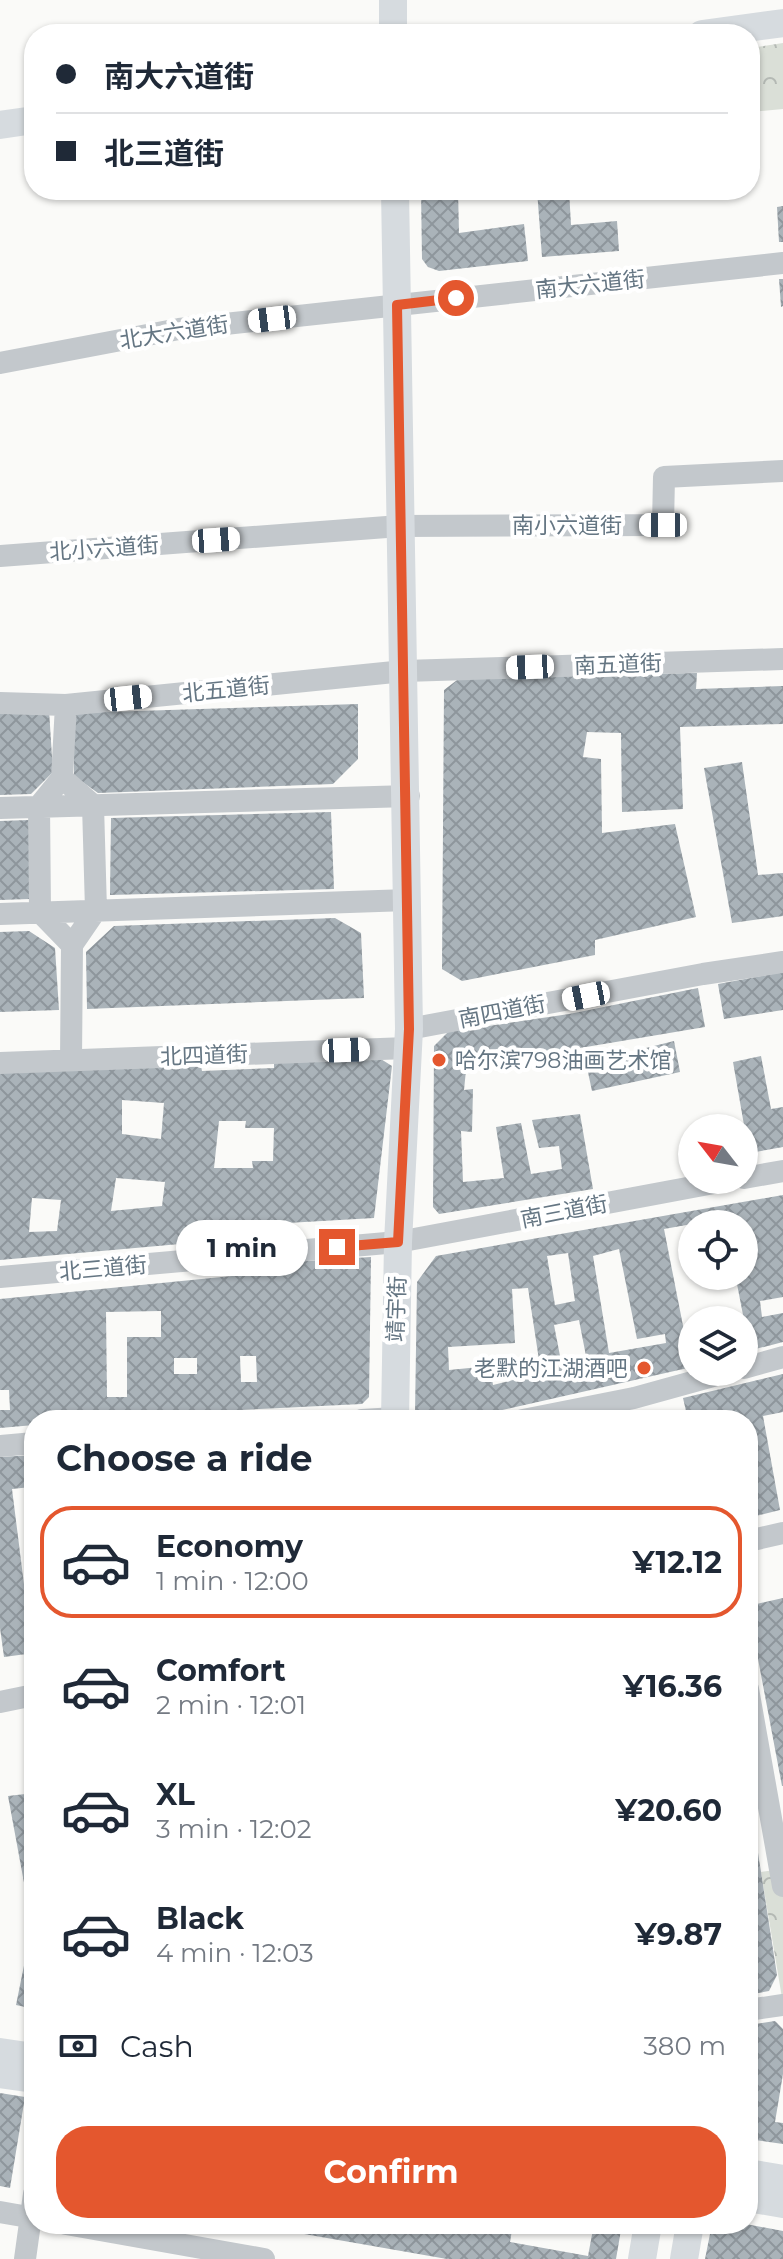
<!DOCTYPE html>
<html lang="en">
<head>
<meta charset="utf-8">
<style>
  body { margin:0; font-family:Montserrat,"Noto Sans SC",sans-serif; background:#f2f2f3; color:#1f2937; height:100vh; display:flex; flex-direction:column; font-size:30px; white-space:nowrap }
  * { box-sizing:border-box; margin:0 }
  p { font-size:26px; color:#747a83 }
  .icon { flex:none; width:44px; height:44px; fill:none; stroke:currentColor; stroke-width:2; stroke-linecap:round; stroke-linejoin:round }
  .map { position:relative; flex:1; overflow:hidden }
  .details { position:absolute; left:24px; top:1410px; width:734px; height:824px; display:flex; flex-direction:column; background:#fff; border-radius:32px; box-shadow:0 2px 6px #0004 }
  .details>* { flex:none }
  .banner { position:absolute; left:24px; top:24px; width:736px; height:176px; border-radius:32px; box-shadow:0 2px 6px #0004; display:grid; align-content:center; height:176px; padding:0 32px; background:#fff }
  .needle { width:52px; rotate:301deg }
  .fabs { position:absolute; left:678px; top:1114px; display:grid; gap:16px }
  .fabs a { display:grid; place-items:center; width:80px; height:80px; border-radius:50%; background:#fff; box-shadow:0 2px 6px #0004; font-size:40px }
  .end { position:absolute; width:36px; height:36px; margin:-18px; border:10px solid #e4572e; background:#fff; box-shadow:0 0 0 4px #fff }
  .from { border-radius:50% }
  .bubble { position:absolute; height:56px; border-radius:28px; background:#fff; box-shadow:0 2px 6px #0004; font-size:26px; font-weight:700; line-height:56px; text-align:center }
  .car { position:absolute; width:24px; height:48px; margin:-24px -12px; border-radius:10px; box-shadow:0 0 6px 2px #0007; background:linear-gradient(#fff 24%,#345 0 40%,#fff 0 76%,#345 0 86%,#fff 0) }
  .banner b { display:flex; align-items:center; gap:28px; height:76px; font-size:30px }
  .banner b+b { border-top:2px solid #e0e1e3 }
  .banner i { width:20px; height:20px; background:#1f2937 }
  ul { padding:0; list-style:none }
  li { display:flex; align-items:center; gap:24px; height:112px; margin:0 16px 12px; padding:0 16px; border:4px solid transparent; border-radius:32px }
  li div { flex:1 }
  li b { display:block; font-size:30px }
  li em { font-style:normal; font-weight:700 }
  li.current { border-color:#e4572e }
  li>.icon { width:72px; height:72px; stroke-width:1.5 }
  h2 { padding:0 32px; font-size:36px; line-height:96px }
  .pay { display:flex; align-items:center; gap:20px; height:88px; padding:0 32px; font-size:30px }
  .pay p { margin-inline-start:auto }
  .primary-button { display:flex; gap:16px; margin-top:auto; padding:16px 32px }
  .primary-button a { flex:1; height:92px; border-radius:32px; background:#e4572e; color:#fff; font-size:32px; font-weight:700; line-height:92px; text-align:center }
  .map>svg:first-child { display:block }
</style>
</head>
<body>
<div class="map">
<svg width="783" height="2259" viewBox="0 0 783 2259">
  <defs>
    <pattern id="park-crowns" width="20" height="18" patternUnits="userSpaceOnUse" patternTransform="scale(2)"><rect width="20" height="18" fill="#dadfd7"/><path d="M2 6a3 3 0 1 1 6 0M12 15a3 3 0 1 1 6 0" fill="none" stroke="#b4b9b4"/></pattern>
    <pattern id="building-cross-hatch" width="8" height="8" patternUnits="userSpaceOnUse" patternTransform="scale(2)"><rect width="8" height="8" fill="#aab3b9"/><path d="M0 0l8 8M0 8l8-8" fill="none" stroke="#8e969c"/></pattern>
  </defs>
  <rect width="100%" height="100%" fill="#fafaf8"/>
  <path fill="url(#park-crowns)" d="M783,43V109L750,112V48Z
    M783,1869V2004L761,1872Z"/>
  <path fill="url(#building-cross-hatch)" fill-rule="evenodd" d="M421,190H458L459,233L524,224L528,261L439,271L428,267L422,259Z
    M537,190H569L571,225L617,221L619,251L542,257Z
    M783,206V242H779L777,207Z
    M779,279H783V306L781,307Z
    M697,673L696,689L783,686V724L680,727L683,809L622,812L621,733L587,732L583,757L601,759L602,833L675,824L696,917L595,940V955L462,981L442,969L444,690L461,677Z
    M358,704V759L333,784L98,793L74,776V713Z
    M49,710L53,772L31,794L0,795V712Z
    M742,762L758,875L783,873V916L732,923L704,768Z
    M331,812L334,889L110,895L111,818Z
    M29,820L30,899L0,900V821Z
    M335,918L361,933L364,998L87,1009L86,952L114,926Z
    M29,931L55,948L59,1010L0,1012V932Z
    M783,972V1010L724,1019L718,984Z
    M698,988L705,1027L580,1048L467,1060L464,1090L473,1089L472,1132L461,1131L463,1182L504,1178L496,1127L521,1123L531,1174L562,1169L559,1146L539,1148L532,1120L580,1114L593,1189L439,1214L433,1207L434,1046L448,1032L569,1014Z
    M674,1041L680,1072L592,1091L586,1063Z
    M274,1056H376L392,1066L374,1218L270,1224L269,1236L0,1260V1070L200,1061L202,1071L274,1068ZM122,1100L164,1103L161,1139L122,1134ZM219,1121H246L245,1128H274L273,1161H252L253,1168H214ZM116,1178L165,1182L162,1206L111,1211ZM32,1198L61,1200L57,1231L29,1232Z
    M761,1056L771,1109L783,1107V1147L744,1154V1128H734L744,1125L733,1062Z
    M692,1134V1164H690L686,1135Z
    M783,1195V1297L760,1301L762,1317L783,1313V1342L744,1352V1320L736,1279L702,1284L701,1276H744V1224H692L664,1229L687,1346L692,1344V1367L458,1420H422L415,1414L417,1282L436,1256ZM619,1249L637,1339L665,1334L666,1343L609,1353L593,1256ZM568,1253L575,1301L555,1305L547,1256ZM528,1288L541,1373L493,1385L490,1366L449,1370L448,1347L515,1343L512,1289ZM579,1320L586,1356L561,1361L554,1325Z
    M371,1257L369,1397L362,1404L34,1420V1425L0,1428V1410H10L9,1390H0V1299L242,1275L243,1265ZM161,1311V1337H127V1397H107L106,1312ZM240,1356H256L257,1382H241ZM174,1358H197V1374H174Z
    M783,1374V1412L763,1416L780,1510L748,1518V1420H703V1417L688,1420L683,1398Z
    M34,1455V1494L31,1487L12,1489L29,1624L34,1623V1653L4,1657L0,1628V1457Z
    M783,1598V1786H782L748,1606Z
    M34,1793V2009L16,2005L32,1926L8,1796Z
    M748,1822L754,1827L777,1975L769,1991L748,1995Z
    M775,2021L783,2029V2074L775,2122L783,2123V2144L748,2139V2025Z
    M0,2093L25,2097L10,2188L0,2186Z
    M247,2224H513L510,2242L588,2256L594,2224H622L616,2259H447Z
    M712,2224H746L783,2231V2259H705Z"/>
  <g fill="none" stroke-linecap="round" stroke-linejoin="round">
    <path stroke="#c3c8cc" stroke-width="22" d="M0,363L179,329L783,263
      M0,556L400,526L663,525L664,477L783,471
      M0,703L66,705L404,671L783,659
      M66,705L62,778L39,806L40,912L72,945L71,1060
      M62,778L93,805L96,910L72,945
      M0,808L409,796
      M0,914L408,900
      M409,1029L703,974L783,962
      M0,1063L407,1048
      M744,1178L783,1171
      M0,1277L398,1242L730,1180
      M744,1368L783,1357
      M362,1420L395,1418
      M523,1420L634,1398L728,1372
      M0,1446L34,1443
      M748,1541L783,1533
      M748,1689L783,1886
      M0,1702L34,1695
      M748,2010L783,2005
      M0,2212L34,2218
      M66,2224L264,2259
      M25,2259L34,2194"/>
    <path stroke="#d6dbdf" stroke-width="28" d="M393,34V0
      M702,34L783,23
      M0,125L34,120
      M395,190L409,1029L398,1242L395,1420
      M0,2052L34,2057
      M0,2074L34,2079
      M748,2173L783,2179
      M748,2198L783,2204
      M642,2259L648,2224
      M684,2259L690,2224"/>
  </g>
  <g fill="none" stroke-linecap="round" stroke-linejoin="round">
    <path stroke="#e4572e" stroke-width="10" d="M337,1247L398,1242L409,1029L397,305L456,298"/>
  </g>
  <g fill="#e4572e" stroke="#fff" stroke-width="3">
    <circle cx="439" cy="1060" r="8"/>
    <circle cx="644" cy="1368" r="8"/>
  </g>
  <g text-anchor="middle" stroke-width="8" stroke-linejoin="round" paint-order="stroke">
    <g font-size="22" fill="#657683" stroke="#fff">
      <text transform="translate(590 284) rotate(-6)" y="8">南大六道街</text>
      <text transform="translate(174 332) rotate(-9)" y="8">北大六道街</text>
      <text x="567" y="533">南小六道街</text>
      <text transform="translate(104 548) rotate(-4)" y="8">北小六道街</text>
      <text transform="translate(618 664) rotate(-2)" y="8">南五道街</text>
      <text transform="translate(226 689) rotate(-6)" y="8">北五道街</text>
      <text transform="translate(502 1011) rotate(-11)" y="8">南四道街</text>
      <text transform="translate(204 1055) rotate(-2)" y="8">北四道街</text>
      <text transform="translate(564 1211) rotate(-11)" y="8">南三道街</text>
      <text transform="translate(103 1268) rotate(-5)" y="8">北三道街</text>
      <text transform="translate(396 1309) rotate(-88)" y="8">靖宇街</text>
    </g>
    <g font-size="22" fill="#657683" stroke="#fff" text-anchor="start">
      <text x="455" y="1068">哈尔滨798油画艺术馆</text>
      <text x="628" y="1376" text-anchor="end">老默的江湖酒吧</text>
    </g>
  </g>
</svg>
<div class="fabs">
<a><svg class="needle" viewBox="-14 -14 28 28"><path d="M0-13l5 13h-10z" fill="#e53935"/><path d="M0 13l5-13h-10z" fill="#747a83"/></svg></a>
<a><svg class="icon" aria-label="locate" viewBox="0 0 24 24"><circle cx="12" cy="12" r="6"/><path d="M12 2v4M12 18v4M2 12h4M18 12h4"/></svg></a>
<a><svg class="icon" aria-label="layers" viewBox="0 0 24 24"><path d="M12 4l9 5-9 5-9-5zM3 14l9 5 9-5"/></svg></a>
</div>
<i class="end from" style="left:456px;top:298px"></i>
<i class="end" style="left:337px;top:1247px"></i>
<div class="bubble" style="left:176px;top:1220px;width:132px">1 min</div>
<i class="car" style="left:272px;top:319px;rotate:263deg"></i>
<i class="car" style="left:663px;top:525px;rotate:270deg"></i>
<i class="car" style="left:216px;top:540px;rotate:86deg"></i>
<i class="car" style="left:530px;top:667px;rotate:268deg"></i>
<i class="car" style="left:128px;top:698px;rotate:84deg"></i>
<i class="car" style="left:586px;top:996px;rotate:259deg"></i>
<i class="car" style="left:346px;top:1050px;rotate:88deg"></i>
<div class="banner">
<b><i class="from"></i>南大六道街</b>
<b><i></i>北三道街</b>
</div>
<section class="details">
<h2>Choose a ride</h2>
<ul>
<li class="current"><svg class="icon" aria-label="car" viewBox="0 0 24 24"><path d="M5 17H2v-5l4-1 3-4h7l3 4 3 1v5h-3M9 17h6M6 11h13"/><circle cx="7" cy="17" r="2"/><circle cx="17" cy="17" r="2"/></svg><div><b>Economy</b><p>1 min · 12:00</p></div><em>¥12.12</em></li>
<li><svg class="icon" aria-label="car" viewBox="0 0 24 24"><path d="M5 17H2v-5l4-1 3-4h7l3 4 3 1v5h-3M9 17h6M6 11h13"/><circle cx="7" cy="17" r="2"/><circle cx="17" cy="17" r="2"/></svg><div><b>Comfort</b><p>2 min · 12:01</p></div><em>¥16.36</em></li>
<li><svg class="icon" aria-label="car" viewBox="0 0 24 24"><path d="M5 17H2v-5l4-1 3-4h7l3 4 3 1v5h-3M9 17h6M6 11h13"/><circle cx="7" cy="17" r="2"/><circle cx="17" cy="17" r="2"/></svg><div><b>XL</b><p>3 min · 12:02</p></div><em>¥20.60</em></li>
<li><svg class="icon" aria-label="car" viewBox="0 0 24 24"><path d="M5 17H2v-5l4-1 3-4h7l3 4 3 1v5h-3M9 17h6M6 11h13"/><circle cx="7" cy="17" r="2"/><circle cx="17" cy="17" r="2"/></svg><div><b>Black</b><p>4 min · 12:03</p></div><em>¥9.87</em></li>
</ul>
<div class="pay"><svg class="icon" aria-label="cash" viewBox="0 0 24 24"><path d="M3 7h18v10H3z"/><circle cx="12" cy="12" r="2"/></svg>Cash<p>380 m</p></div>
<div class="primary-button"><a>Confirm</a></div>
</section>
</div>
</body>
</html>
